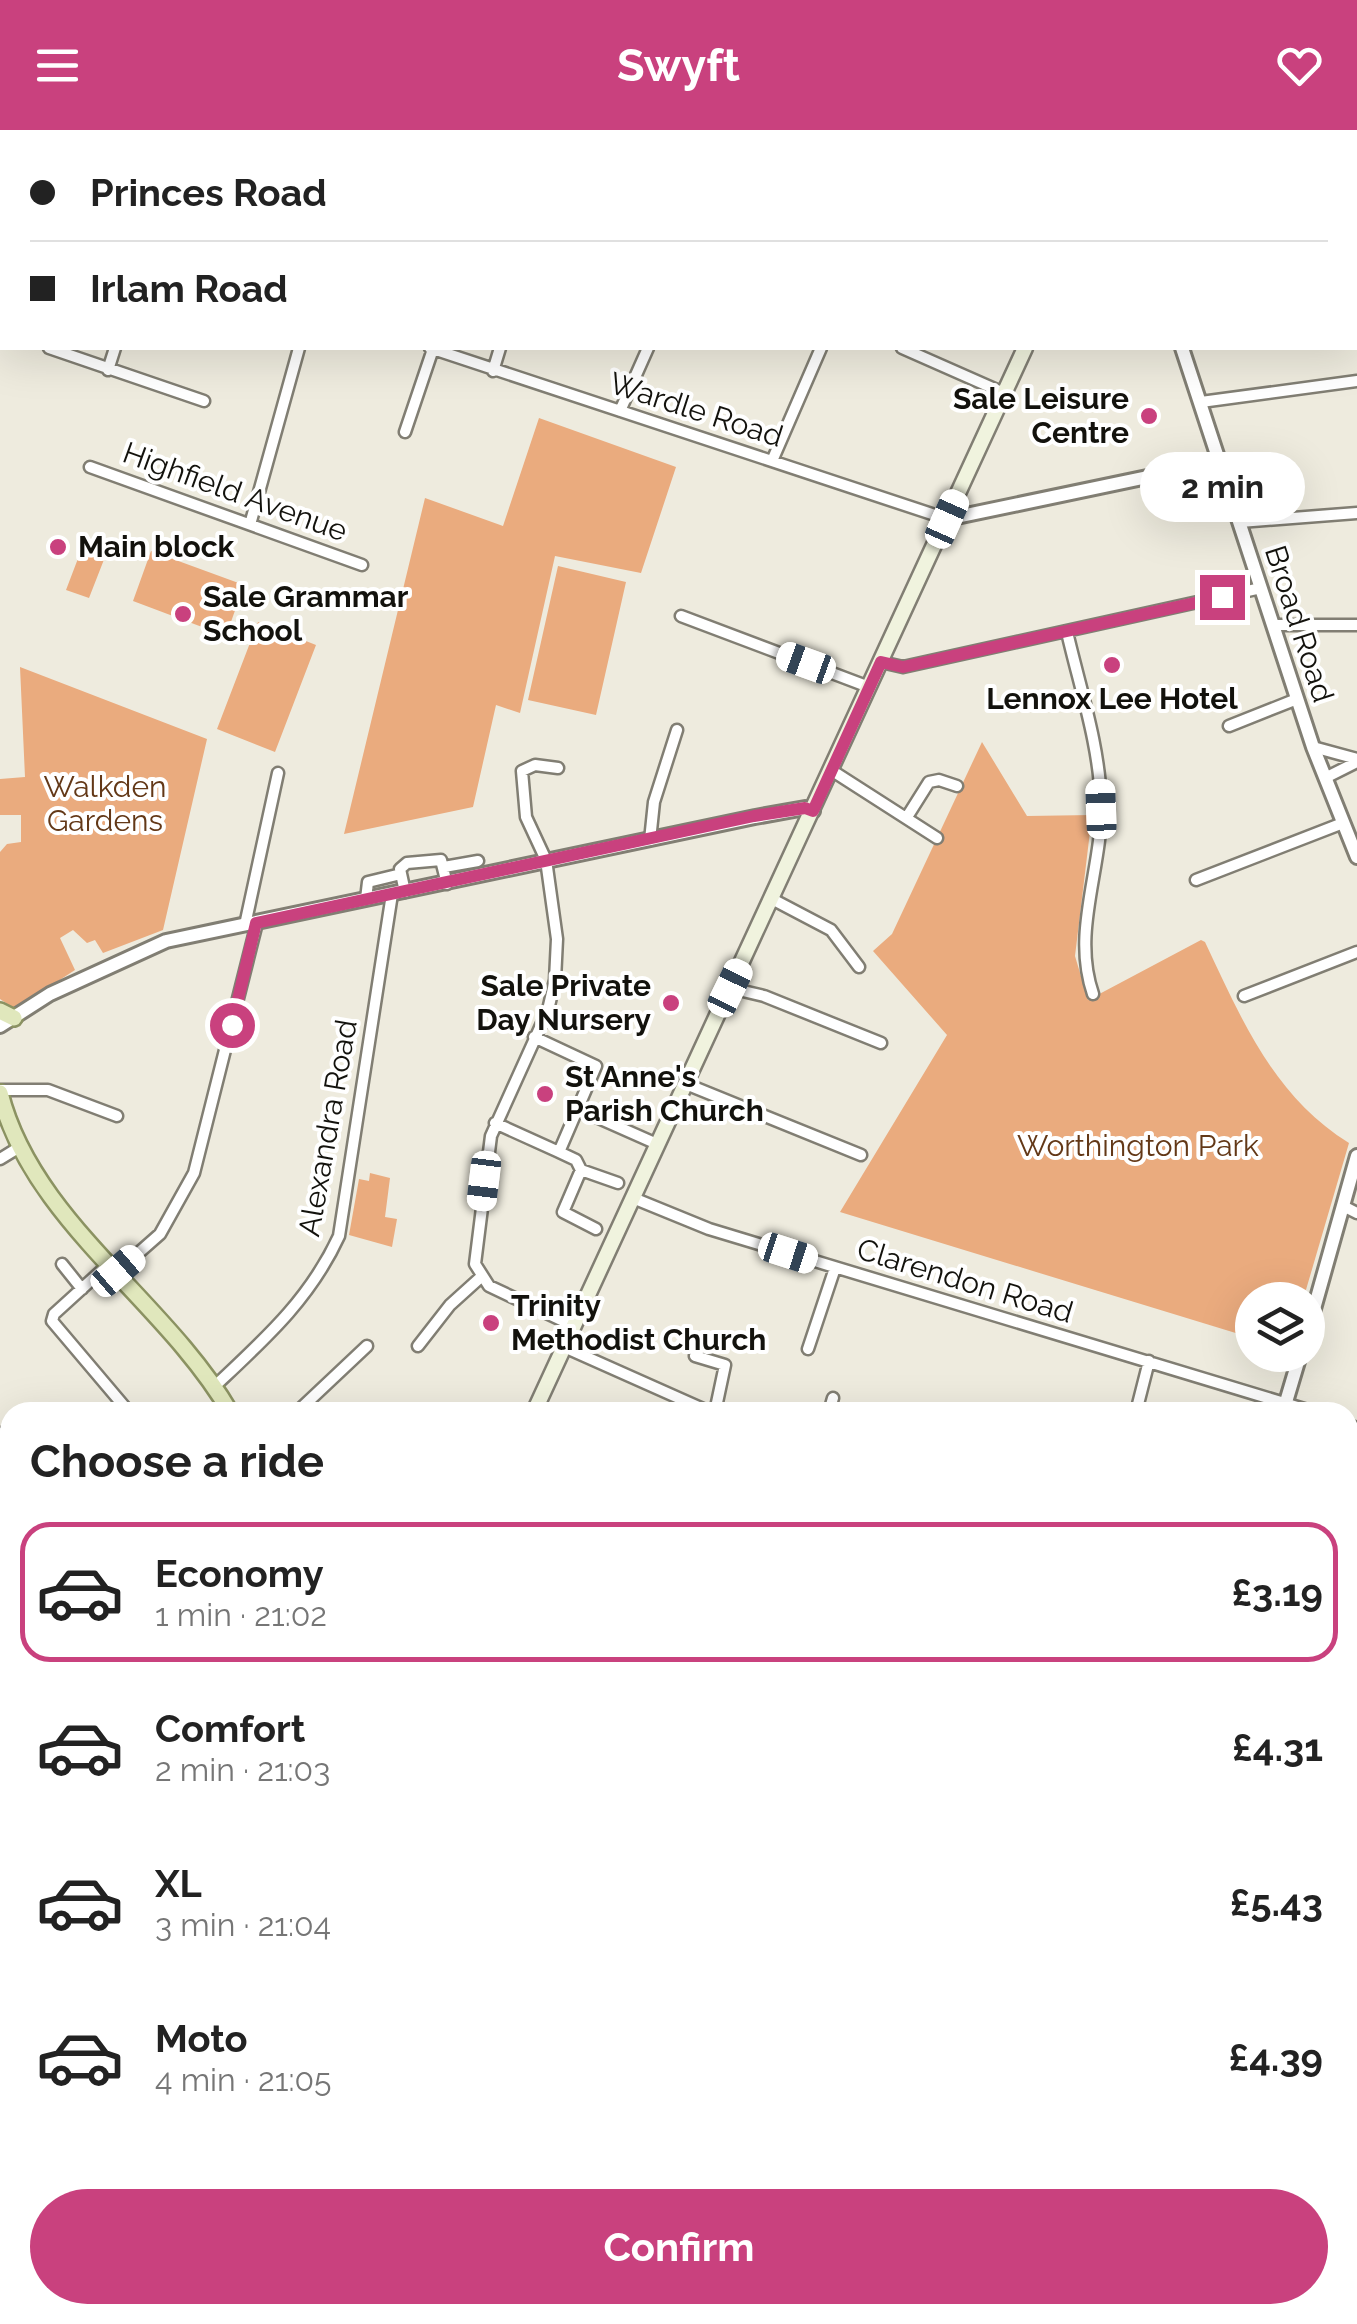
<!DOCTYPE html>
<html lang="en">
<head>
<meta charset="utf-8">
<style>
  body { margin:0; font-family:Raleway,sans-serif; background:#f6f6f6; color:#222; height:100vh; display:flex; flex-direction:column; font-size:38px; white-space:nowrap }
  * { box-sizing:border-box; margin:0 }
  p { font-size:32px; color:#767676 }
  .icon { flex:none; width:55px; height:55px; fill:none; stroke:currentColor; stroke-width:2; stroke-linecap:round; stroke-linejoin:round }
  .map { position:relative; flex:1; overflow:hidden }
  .side { position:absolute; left:0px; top:1272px; width:1358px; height:922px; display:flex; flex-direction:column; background:#fff; border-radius:30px 30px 0 0; box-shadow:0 10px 40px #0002 }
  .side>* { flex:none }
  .banner { position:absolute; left:0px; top:0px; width:1358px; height:220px; box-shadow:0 10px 40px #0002; display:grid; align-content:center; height:220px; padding:0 30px; background:#fff }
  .fabs { position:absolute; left:1235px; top:1152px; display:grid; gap:20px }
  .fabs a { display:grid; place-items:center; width:90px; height:90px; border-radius:50%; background:#fff; box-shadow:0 10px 40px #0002; font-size:50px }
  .end { position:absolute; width:45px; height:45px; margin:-22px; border:12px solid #c9417e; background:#fff; box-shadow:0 0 0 5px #fff }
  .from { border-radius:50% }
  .bubble { position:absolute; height:70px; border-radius:35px; background:#fff; box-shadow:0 10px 40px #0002; font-size:32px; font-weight:700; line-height:70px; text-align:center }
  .car { position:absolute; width:30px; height:60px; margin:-30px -15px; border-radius:12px; box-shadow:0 0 8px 2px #0007; background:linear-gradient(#fff 24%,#345 0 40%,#fff 0 76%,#345 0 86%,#fff 0) }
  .banner b { display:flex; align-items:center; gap:35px; height:95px; font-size:38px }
  .banner b+b { border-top:2px solid #e0e0e0 }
  .banner i { width:25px; height:25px; background:#222 }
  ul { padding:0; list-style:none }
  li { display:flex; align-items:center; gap:30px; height:140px; margin:0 20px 15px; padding:0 10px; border:5px solid transparent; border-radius:30px }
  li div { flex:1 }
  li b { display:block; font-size:38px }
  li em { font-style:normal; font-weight:700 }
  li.selected { border-color:#c9417e }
  li>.icon { width:90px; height:90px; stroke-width:1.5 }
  h2 { padding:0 30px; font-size:45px; line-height:120px }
  .cta { display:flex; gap:20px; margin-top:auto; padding:20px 30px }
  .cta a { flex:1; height:115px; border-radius:60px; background:#c9417e; color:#fff; font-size:40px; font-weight:700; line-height:115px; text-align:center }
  header { display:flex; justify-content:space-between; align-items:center; height:130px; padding:0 30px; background:#c9417e; color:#fff; font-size:45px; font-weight:700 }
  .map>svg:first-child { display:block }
</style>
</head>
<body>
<header><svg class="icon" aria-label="menu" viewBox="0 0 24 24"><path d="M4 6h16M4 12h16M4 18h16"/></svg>Swyft<svg class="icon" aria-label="heart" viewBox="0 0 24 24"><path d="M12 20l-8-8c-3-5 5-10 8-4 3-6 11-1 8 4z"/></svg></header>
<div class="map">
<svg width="1357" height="2194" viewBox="0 0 1357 2194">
  <rect width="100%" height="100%" fill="#eeebde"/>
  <path fill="#eaab7e" d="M539,288L676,337L641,443L555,426L520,583L496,575L473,677L344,704L425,368L503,396Z
    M82,418L105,427L89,468L66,460Z
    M151,421L244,455L226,506L133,471Z
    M558,436L626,452L596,585L528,570Z
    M258,492L316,515L275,622L217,599Z
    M20,537L207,609L163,800L103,823L95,810L87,813L73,800L60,808L75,840L15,879L0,869V722L7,714L21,712V685H0V649L25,647Z
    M982,612L1027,686L1092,685L1075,826L1088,870L1201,810L1205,812C1241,888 1273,966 1349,1013L1303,1170H1252V1208L840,1082L947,905L873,821L892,804Z
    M370,1043L390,1048L385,1087L397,1089L392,1117L349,1105L359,1049L369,1051Z
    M1348,1348L1357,1352V1651L1348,1647V1533L1356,1498L1348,1495Z
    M2,1939L10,1945V2065L0,2067Z"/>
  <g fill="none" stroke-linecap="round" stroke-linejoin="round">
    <defs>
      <path id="minor" d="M1141,0L1146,2
        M1323,0L1325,2
        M37,2L38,0
        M174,2L175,0
        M294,2V0
        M450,2L451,0
        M571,2L572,0
        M843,2L844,0
        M1355,11L1357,10
        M0,77L2,78
        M1355,120L1357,121
        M0,199L2,200
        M49,218L204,271
        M430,218L947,389
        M902,218L1004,263
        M108,240L115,218
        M493,241L500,218
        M1201,272L1357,251
        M620,281L648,218
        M405,302L433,219
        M772,331L821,218
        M90,337L362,435
        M251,391L299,218
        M1240,392L1357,383
        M681,486L869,557
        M1273,495H1357
        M1067,502C1080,558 1100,617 1101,674C1103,738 1071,801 1093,864
        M881,532L903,537L1261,458
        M1229,596L1297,569
        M1313,617L1357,629
        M558,638L535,635L522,641L526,687L546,730L557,809L555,850L548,880L491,1006L475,1134L489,1156L574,1196
        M831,640L937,708
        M1325,648L1357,632
        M907,687L929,652L939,650L957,656
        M650,710L654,672L677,600
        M444,737L478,731
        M1196,750L1343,693
        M405,762L400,739L407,733L441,730L447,754
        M366,769L368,752L401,744
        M772,769L831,800L859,837
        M245,795L278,643
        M730,858L764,866L881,913
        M1244,866L1357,822
        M686,954L861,1025
        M0,960H48L117,986
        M578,979L657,1014
        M495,993L559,1022L596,936L534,907
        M559,1022L576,1030L581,1040L563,1082L596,1099
        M0,1029L18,1018
        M581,1040L618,1053
        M633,1068L709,1099L1314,1282
        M1343,1076L1357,1083
        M110,1133L54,1184L52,1191L129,1282
        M62,1134L82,1159
        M118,1141L160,1104L194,1043L257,793
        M418,1216L450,1175L481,1147
        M564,1217L710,1282
        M808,1219L835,1138
        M695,1226L725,1235L715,1282
        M215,1256C265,1209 310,1169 339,1106L392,764
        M297,1282L367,1216
        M829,1282L833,1268
        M1136,1282L1149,1231
        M1348,1295L1357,1298
        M0,1303L10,1327
        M2,1488L10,1487
        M0,1644L10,1642
        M1348,1726L1357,1730
        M0,1735L10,1734
        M0,1832L10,1831
        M0,2163L10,2161
        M561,2185L575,2194
        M522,2194L527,2185
        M836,2194L845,2185
        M1111,2194L1116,2185"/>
      <path id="tertiary" d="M934,0L938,2
        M1182,218L1313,617L1357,727
        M947,389L1219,332
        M0,896L50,864L166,811L755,687L805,678L813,681
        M1308,1200L1357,1026
        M1283,1282L1300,1225
        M935,2194L940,2185"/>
      <path id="secondary" d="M534,1282L1025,218
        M1348,2060L1357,2030
        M411,2185V2194
        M1273,2194L1281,2185"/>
      <path id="primary" d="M0,881L14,888
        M0,963C32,1091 165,1170 230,1282
        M870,2185L881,2194"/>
    </defs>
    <use href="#minor" stroke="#817e73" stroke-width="15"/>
    <use href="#tertiary" stroke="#817e73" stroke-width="18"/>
    <use href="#secondary" stroke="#817e73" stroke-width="19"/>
    <use href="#primary" stroke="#8b9262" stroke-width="20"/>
    <use href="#minor" stroke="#fff" stroke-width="10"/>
    <use href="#tertiary" stroke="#fff" stroke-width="12"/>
    <use href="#secondary" stroke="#f0f3de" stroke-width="14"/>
    <use href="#primary" stroke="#e0e7bc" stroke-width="15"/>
    <path stroke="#65645c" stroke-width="2.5" d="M1108,0L1112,2
      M1355,153L1357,154"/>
    <defs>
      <path id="secondary-bridge" d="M1122,2L1123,0"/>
    </defs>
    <use href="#secondary-bridge" stroke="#817e73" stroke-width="19" stroke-linecap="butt"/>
    <use href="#secondary-bridge" stroke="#f0f3de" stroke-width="14"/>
  </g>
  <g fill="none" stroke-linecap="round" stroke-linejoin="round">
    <path stroke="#c9417e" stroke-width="12" d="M232,895L256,793L754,686L805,678L813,681L881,532L903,537L1222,467"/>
  </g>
  <g fill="#c9417e" stroke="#fff" stroke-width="4">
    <circle cx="1149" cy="286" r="10"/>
    <circle cx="58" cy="417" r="10"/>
    <circle cx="183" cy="484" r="10"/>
    <circle cx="1112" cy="535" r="10"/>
    <circle cx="671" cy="873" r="10"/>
    <circle cx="545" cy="964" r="10"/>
    <circle cx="491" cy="1193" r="10"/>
  </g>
  <g text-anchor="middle" stroke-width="8" stroke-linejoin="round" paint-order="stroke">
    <g font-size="30" font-weight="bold" fill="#13120d" stroke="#fff" text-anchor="start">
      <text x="1129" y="279" text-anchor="end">Sale Leisure<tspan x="1129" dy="34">Centre</tspan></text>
      <text x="78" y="427">Main block</text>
      <text x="203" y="477">Sale Grammar<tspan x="203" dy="34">School</tspan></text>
      <text x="1112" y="579" text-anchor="middle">Lennox Lee Hotel</text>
      <text x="651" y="866" text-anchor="end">Sale Private<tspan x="651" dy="34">Day Nursery</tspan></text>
      <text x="565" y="957">St Anne's<tspan x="565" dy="34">Parish Church</tspan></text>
      <text x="511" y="1186">Trinity<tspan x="511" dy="34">Methodist Church</tspan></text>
    </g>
    <g font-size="30" fill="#13120d" stroke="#fff">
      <text transform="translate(696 280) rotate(18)" y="10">Wardle Road</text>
      <text transform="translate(235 362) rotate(20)" y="10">Highfield Avenue</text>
      <text transform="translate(1299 494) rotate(72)" y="10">Broad Road</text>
      <text transform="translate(328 998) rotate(-80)" y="10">Alexandra Road</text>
      <text transform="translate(965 1151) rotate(17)" y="10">Clarendon Road</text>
    </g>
    <g font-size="30" fill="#633817" stroke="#fff">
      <text x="105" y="667">Walkden<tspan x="105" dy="34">Gardens</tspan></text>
      <text x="1138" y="1026">Worthington Park</text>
    </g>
  </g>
</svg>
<div class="fabs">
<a><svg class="icon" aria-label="layers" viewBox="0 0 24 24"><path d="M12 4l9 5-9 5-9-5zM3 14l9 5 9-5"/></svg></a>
</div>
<i class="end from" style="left:232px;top:895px"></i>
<i class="end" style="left:1222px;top:467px"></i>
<div class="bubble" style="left:1140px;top:322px;width:165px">2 min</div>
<i class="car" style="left:947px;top:389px;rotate:24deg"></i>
<i class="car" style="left:806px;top:533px;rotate:290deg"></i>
<i class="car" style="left:1101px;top:679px;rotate:358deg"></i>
<i class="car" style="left:730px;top:858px;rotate:26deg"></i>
<i class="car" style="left:484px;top:1051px;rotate:187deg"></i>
<i class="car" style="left:788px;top:1123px;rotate:108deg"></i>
<i class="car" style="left:118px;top:1141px;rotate:49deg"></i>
<div class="banner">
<b><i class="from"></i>Princes Road</b>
<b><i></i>Irlam Road</b>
</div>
<section class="side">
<h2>Choose a ride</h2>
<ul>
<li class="selected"><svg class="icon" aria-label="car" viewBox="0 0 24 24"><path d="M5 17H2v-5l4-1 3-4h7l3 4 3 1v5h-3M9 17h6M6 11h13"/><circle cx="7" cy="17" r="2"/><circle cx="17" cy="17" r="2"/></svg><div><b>Economy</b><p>1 min · 21:02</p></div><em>£3.19</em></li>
<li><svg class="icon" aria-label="car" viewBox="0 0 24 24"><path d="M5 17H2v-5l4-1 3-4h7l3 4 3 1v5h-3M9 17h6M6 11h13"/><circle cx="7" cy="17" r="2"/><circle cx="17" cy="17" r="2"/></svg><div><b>Comfort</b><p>2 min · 21:03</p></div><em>£4.31</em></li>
<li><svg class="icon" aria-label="car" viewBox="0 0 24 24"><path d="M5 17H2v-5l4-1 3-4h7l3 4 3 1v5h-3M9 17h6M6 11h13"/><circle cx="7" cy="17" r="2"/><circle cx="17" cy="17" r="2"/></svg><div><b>XL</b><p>3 min · 21:04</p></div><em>£5.43</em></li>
<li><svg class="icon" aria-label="car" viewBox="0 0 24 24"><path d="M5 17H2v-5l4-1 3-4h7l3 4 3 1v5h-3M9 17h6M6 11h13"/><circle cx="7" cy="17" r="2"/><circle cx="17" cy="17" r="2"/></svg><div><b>Moto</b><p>4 min · 21:05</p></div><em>£4.39</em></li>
</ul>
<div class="cta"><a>Confirm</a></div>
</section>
</div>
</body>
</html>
